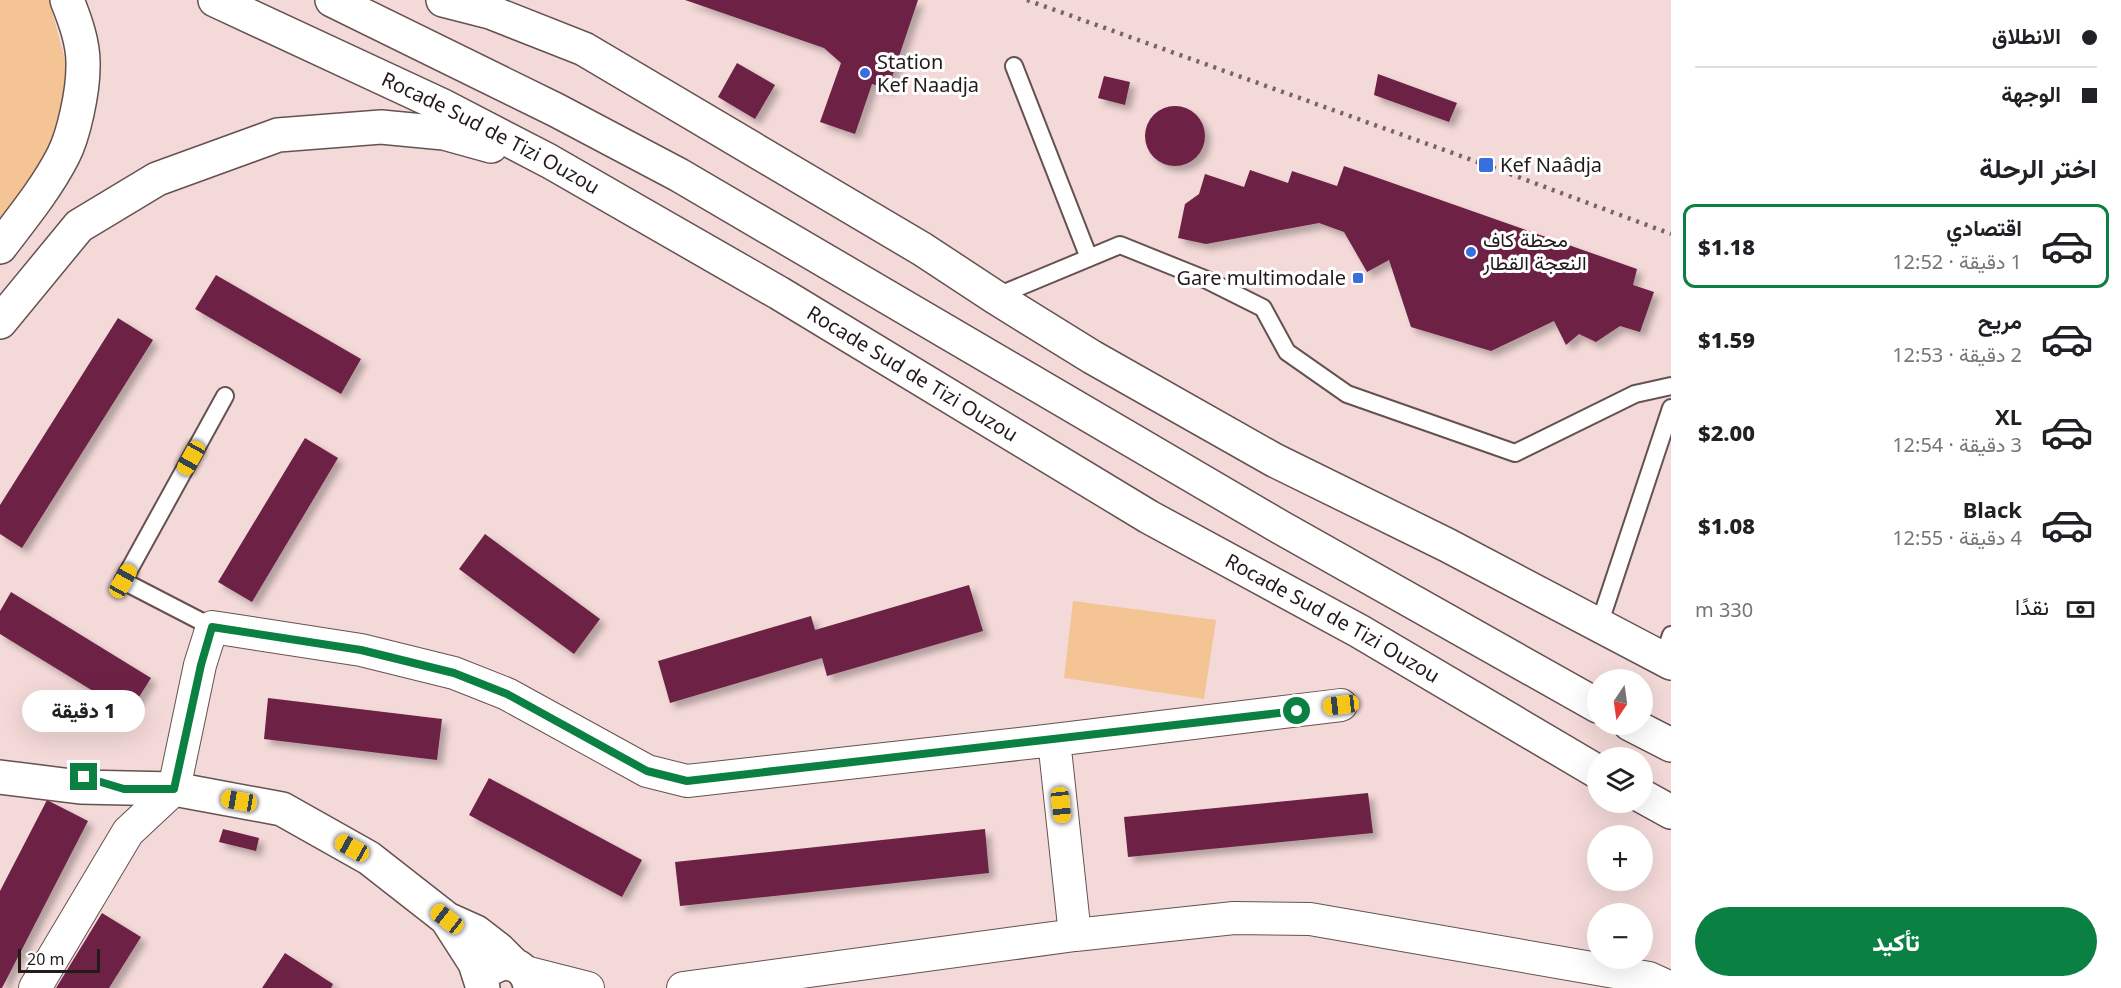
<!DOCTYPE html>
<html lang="ar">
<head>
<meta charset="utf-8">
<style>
  body { margin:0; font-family:"Noto Sans",Vazirmatn,sans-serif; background:#f6f6f6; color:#202124; direction:rtl; height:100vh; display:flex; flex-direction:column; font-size:22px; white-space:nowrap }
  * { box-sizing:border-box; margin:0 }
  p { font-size:20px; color:#757577 }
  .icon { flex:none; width:33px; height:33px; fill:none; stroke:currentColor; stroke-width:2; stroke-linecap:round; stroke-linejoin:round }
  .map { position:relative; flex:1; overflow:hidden; direction:ltr }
  .details { display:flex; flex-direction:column; background:#fff; width:450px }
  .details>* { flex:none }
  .guide { display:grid; align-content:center; height:132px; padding:0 24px; background:#fff }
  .needle { width:39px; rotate:193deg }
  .fabs { position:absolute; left:1587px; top:669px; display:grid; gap:12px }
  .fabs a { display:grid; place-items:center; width:66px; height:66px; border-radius:50%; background:#fff; box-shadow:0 6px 24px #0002; font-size:30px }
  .scale { position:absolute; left:18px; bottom:15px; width:82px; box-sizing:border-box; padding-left:6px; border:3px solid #231a1a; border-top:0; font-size:16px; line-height:21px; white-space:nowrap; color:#231a1a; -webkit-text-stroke:4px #fff; paint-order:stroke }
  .end { position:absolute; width:27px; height:27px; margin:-14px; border:8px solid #0b8043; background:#fff; box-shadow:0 0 0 3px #fff }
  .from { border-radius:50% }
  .bubble { position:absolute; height:42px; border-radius:21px; background:#fff; box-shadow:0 6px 24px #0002; font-size:20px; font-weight:800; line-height:42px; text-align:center; direction:rtl }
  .car { position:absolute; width:18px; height:36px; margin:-18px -9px; border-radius:8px; box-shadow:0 0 4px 2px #0007; background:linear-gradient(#f5c518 24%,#345 0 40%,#f5c518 0 76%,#345 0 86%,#f5c518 0) }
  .guide b { display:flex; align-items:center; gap:21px; height:57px; font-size:22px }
  .guide b+b { border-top:2px solid #e0e0e0 }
  .guide i { width:15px; height:15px; background:#202124 }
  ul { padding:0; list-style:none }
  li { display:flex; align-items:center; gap:18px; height:84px; margin:0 12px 9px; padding:0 12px; border:3px solid transparent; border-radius:12px }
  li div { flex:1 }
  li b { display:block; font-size:22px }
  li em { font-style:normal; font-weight:800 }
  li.selected { border-color:#0b8043 }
  li>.icon { width:54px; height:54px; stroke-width:1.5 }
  h2 { padding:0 24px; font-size:27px; line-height:72px }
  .pay { display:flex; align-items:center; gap:15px; height:66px; padding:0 24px; font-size:22px }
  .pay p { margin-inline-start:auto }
  .button { display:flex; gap:12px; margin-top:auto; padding:12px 24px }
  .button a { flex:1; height:69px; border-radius:36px; background:#0b8043; color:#fff; font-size:24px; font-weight:800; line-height:69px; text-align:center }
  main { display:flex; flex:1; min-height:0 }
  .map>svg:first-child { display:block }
</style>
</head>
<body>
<main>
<section class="details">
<div class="guide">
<b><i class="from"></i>الانطلاق</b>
<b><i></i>الوجهة</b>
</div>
<h2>اختر الرحلة</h2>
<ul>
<li class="selected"><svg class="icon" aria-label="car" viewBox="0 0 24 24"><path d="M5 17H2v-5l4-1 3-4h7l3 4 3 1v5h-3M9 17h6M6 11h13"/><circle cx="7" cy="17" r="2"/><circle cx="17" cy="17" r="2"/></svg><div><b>اقتصادي</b><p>1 دقيقة · 12:52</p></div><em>$1.18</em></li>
<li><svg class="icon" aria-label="car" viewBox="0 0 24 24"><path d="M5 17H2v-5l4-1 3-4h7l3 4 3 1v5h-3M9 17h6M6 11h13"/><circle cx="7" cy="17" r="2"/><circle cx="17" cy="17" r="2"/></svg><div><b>مريح</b><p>2 دقيقة · 12:53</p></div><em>$1.59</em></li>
<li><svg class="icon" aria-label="car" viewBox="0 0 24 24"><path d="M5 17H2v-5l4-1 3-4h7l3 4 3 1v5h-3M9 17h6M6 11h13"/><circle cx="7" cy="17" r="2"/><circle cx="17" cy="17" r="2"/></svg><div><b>XL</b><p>3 دقيقة · 12:54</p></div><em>$2.00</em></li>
<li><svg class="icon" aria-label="car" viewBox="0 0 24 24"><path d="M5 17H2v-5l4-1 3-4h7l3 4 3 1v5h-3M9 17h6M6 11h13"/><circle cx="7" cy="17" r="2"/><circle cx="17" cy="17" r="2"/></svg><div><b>Black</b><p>4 دقيقة · 12:55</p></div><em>$1.08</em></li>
</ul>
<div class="pay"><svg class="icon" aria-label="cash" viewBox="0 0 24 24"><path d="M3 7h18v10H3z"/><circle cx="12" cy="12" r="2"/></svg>نقدًا<p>330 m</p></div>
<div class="button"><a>تأكيد</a></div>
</section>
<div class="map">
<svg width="1671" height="988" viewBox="0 0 1671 988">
  <defs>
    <filter id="shadow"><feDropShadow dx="5.5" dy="5.5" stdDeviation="3" flood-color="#0004"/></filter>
  </defs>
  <rect width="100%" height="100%" fill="#f3d9d8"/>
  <path fill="#f5c494" d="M0,0H49L69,75L55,142L0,223Z
    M1073,601L1216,620L1204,699L1064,678Z"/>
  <path fill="#6d2144" filter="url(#shadow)" d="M685,0H918L888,89L872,84L855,134L820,122L841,63L824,48Z
    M737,63L775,85L755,119L718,97Z
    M1378,74L1457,103L1449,122L1374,95Z
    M1104,76L1130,82L1125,105L1098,98Z
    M1145 136a30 30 0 1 1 60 0a30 30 0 1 1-60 0Z
    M1344,166L1637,269L1633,285L1654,292L1640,332L1620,326L1596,342L1579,334L1566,345L1554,321L1491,351L1411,327L1389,260L1367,272L1344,232L1319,223L1206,244L1178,238L1185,204L1199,194L1205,174L1244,187L1250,170L1288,183L1292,171L1337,186Z
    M216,275L361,359L341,394L195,309Z
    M118,318L153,340L22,548L0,534V505Z
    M305,438L338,458L252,602L218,582Z
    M485,534L600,619L574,654L459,569Z
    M969,585L983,631L827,676L822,658L670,703L658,661L811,616L815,630Z
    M11,592L151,678L129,713L0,634V611Z
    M268,698L442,719L437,760L264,739Z
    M489,778L642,860L622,897L469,815Z
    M1368,793L1373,833L1128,857L1124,817Z
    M47,800L88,821L2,988H0V891Z
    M223,829L259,838L256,851L219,842Z
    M985,829L989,873L680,906L675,862Z
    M102,913L141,937L109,988H56Z
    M285,953L333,984L331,988H262Z"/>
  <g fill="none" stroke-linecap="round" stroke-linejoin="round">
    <defs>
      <path id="lane" d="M1014,66L1089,258
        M995,297L1120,245L1207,280L1263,308L1287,352L1347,394L1515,453L1635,394L1671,386
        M1599,625L1671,408
        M212,627L123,581L225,396
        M1663,659L1671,635"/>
      <path id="street" d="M1054,740L1075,935
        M525,972L588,988
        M35,988L128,832L174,789L200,665L212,627L361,650L454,673L507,694L647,771L687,781L1054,740L1341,705
        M683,988L1075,935L1234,918L1310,919L1649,978L1671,988"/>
      <path id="secondary" d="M0,777L80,787L174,789L282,809L369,858L447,919L476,932L498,949L513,964
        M448,921L475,963L483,988
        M494,967C510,957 529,969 530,988"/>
      <g id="highway">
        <path id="s1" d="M215,0L441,105L549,161L779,293L1149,517L1359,631L1598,772"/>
        <path d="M332,0L556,110L679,175L1280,527L1598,706"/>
        <path d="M443,0L490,12L584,49L922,249L995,297L1092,357L1274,460L1447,545L1671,663"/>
        <path d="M0,247C22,218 46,189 63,156C74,135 83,91 83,67C84,44 75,20 67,0"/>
        <path d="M0,322L79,226L157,179L278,135L381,127L444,133L491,146"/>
        <path d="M1630,724L1671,745"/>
        <path d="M1642,796L1671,812"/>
      </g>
    </defs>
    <use href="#lane" stroke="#665151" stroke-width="20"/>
    <use href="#street" stroke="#665151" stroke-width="34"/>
    <use href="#secondary" stroke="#665151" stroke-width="36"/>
    <use href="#highway" stroke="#665151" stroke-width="36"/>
    <use href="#lane" stroke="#fff" stroke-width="16"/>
    <use href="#street" stroke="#fff" stroke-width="32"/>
    <use href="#secondary" stroke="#fff" stroke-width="33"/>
    <use href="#highway" stroke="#fff" stroke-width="33"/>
    <path stroke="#746464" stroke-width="4.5" stroke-dasharray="3 6" stroke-linecap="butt" d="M1027,0L1486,165L1671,234"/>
  </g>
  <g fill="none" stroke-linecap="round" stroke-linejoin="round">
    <path stroke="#0b8043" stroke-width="8" d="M84,777L124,789H174L201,665L212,627L361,650L454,673L507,694L647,771L687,781L1297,711"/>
  </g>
  <g fill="#376fde" stroke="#fff" stroke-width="2">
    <circle cx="865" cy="73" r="6"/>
    <rect x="1478" y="157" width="16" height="16" rx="3"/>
    <circle cx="1471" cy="252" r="6"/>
    <rect x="1352" y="272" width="12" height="12" rx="3"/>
  </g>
  <g text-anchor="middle" stroke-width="6" stroke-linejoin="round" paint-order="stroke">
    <g font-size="20" fill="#231a1a" stroke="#fff" text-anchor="start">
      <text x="877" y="69">Station<tspan x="877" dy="23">Kef Naadja</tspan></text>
      <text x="1500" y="172">Kef Naâdja</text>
      <text x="1483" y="247">محطة كاف<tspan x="1483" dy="23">النعجة القطار</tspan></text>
      <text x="1346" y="285" text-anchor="end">Gare multimodale</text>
    </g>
    <g font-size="20" fill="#231a1a" stroke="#fff">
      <text dy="7" stroke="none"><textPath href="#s1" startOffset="306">Rocade Sud de Tizi Ouzou</textPath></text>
      <text dy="7" stroke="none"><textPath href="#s1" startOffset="792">Rocade Sud de Tizi Ouzou</textPath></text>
      <text dy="7" stroke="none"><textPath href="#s1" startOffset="1278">Rocade Sud de Tizi Ouzou</textPath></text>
    </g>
  </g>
</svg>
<div class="fabs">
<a><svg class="needle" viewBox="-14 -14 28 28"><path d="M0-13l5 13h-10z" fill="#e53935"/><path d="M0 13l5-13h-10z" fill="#757577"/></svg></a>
<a><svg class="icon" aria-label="layers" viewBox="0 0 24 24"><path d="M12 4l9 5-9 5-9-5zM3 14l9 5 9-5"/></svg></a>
<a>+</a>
<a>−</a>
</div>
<div class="scale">20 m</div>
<i class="end from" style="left:1297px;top:711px"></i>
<i class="end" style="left:84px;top:777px"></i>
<div class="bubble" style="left:22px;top:690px;width:123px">1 دقيقة</div>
<i class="car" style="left:191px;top:458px;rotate:209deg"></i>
<i class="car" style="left:123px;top:581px;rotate:29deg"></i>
<i class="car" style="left:1341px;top:705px;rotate:263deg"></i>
<i class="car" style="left:239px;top:801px;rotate:280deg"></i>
<i class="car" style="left:1061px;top:805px;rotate:174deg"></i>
<i class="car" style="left:352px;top:848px;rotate:299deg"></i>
<i class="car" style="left:447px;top:919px;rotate:308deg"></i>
</div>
</main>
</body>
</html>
